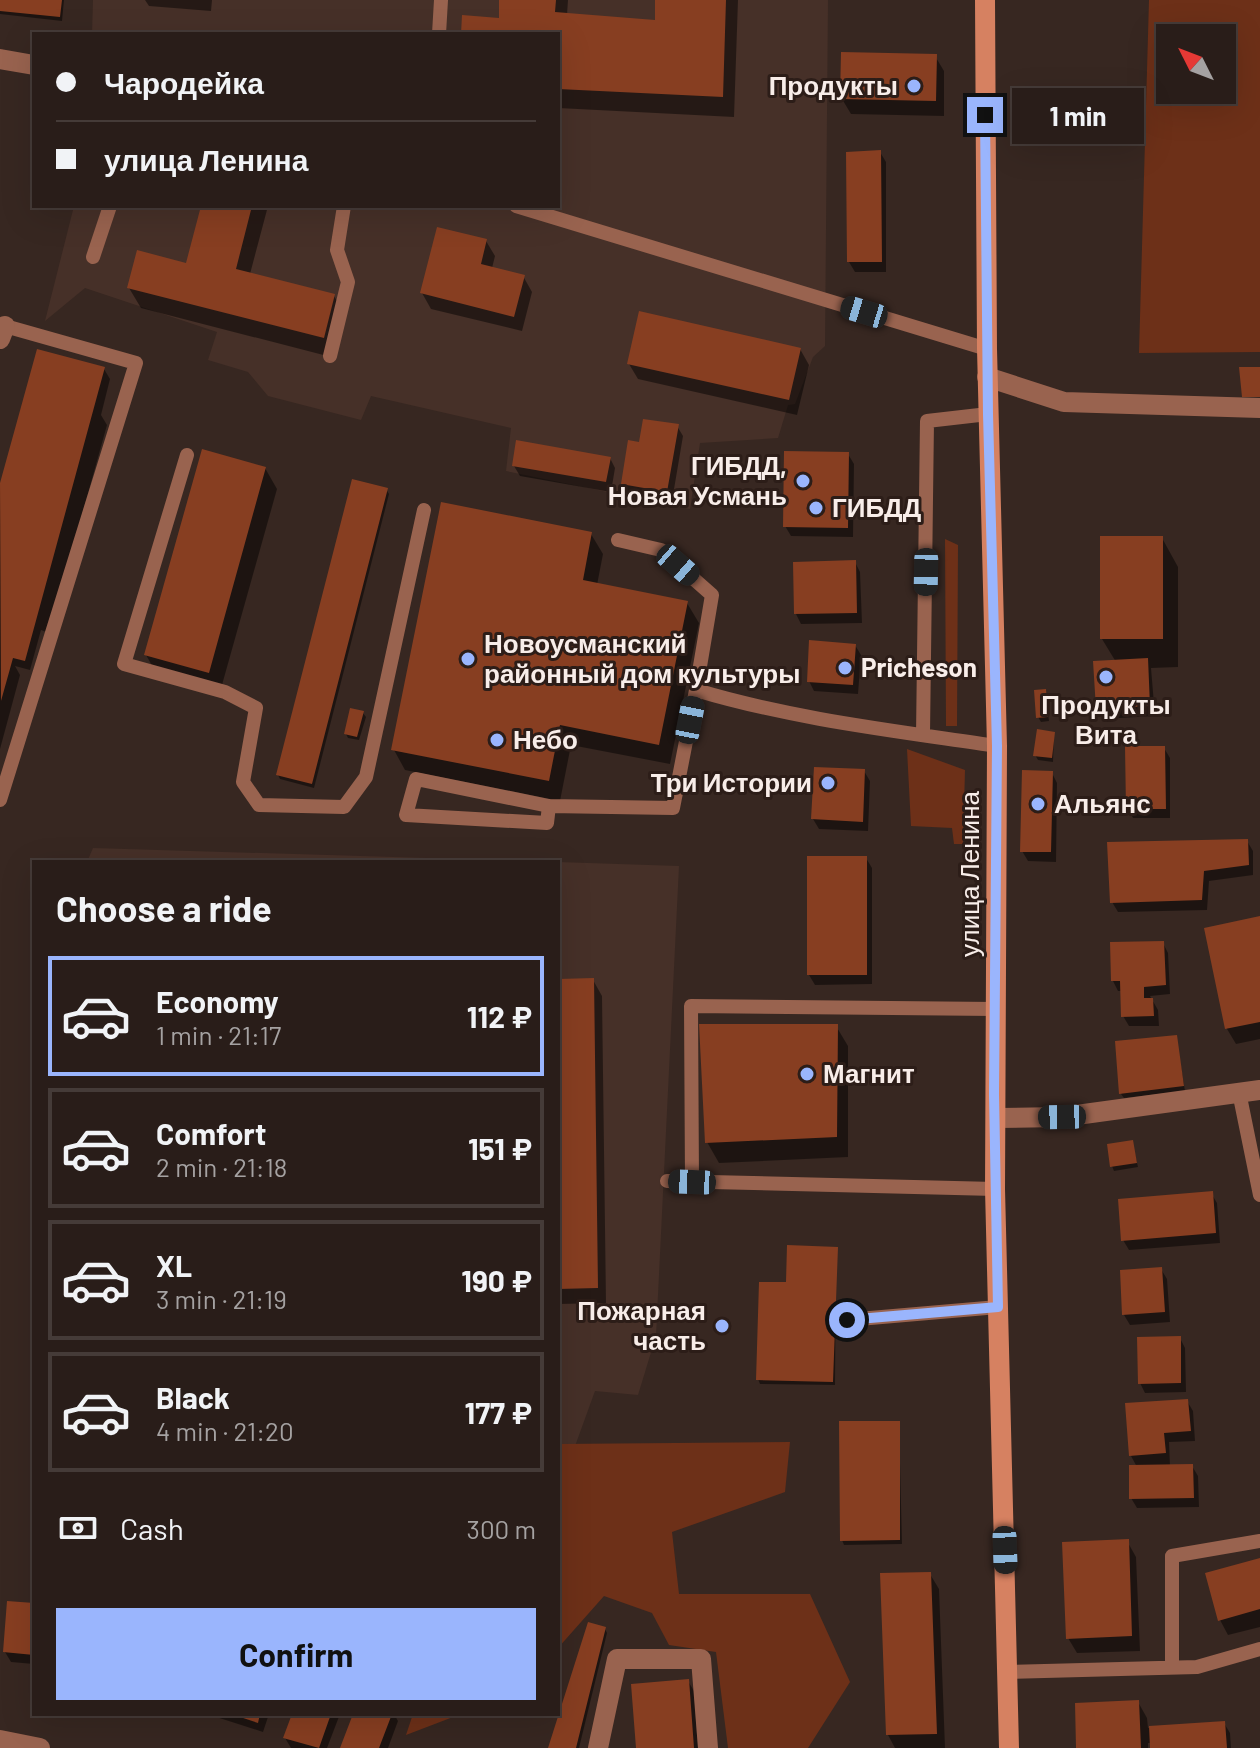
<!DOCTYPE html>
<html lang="en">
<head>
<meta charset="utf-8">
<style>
  body { margin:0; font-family:Barlow,sans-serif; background:#312622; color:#f1f3f6; height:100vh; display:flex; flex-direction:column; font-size:30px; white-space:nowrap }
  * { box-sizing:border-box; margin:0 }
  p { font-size:26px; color:#a5a2a2 }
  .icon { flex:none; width:44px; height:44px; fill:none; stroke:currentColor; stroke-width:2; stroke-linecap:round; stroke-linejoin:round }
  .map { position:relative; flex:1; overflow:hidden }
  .details { position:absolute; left:32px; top:860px; width:528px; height:856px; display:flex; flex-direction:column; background:#291d19; border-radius:0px; box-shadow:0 8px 32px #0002,0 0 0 2px #453b38 }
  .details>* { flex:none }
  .banner { position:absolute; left:32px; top:32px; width:528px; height:176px; border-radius:0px; box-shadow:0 8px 32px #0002,0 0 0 2px #453b38; display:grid; align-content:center; height:176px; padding:0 24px; background:#291d19 }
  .needle { width:52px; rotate:312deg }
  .tools { position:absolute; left:1156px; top:24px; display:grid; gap:16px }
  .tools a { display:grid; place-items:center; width:80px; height:80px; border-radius:0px; background:#291d19; box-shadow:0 8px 32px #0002,0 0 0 2px #453b38; font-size:40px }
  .end { position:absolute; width:36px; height:36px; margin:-18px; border:10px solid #9ab5fd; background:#111; box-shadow:0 0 0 4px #111 }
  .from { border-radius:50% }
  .bubble { position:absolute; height:56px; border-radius:0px; background:#291d19; box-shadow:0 8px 32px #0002,0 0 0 2px #453b38; font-size:26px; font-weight:700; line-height:56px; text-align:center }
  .car { position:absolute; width:24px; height:48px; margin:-24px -12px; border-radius:10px; box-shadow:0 0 6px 2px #0007; background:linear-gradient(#222 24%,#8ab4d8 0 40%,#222 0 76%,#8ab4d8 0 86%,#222 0) }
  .banner b { display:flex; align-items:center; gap:28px; height:76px; font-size:30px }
  .banner b+b { border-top:2px solid #453b38 }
  .banner i { width:20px; height:20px; background:#f1f3f6 }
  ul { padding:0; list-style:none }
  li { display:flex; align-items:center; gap:24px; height:120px; margin:0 16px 12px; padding:0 8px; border:4px solid #453b38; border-radius:0px }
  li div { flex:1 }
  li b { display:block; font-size:30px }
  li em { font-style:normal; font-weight:700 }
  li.current { border-color:#9ab5fd }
  li>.icon { width:72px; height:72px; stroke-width:1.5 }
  h2 { padding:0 24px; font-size:36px; line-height:96px }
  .pay { display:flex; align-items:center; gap:20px; height:88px; padding:0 24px; font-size:30px }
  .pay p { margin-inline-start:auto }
  .button { display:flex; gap:16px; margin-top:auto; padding:16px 24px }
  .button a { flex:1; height:92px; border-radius:0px; background:#9ab5fd; color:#111; font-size:32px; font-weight:700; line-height:92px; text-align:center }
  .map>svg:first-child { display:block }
</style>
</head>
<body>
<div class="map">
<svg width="1260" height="1748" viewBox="0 0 1260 1748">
  <rect width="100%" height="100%" fill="#372721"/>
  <path fill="#463028" d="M93,0H828L825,346L813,357L795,404L788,405L778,438L700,443L690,509L506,471L511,428L371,396L361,420L268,396L248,372L208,360L217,332L85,288L45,321L74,206H558V34H92Z
    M93,848L557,862H87Z
    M558,862L679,866L656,1336L638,1395L595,1391L562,1482L558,1481Z"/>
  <path fill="#6d3018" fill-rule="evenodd" d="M1149,0H1260V352L1139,353ZM1222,38V90H1170V38Z
    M945,539L958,545L957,726H946Z
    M907,749L965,770L963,844H954L952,828L911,826Z
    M790,1442L785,1492L672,1532L679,1594H810L850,1682L808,1748H728L716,1652L669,1645L652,1613L604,1596L558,1648V1444Z
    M413,1714H461L406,1735Z"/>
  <path fill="#0007" d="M0,0H64L62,21L0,14Z
    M145,0H212L211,11L149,6Z
    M501,0H568L567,15L656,22L657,0H738L734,117L558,108V34H463L500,20Z
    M935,56L944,71V116L851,114L842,99Z
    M880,152L886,162V272H855L849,262Z
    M203,206H268L250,274L334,296L346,316L335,358L141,308L129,288L188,265Z
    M486,241L495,256L492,268L523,276L532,292L522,331L431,309L422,293Z
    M800,349L809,365L797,415L638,379L629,364Z
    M39,351L104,369L110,379L101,415L107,425L49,633L41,630L30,670L15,666L20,675L0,749V491Z
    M677,426L683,436L672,501L628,494L623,484L641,444Z
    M848,454L854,464L853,537L791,536L785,526Z
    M610,458L615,468L611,492L520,476L514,466Z
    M265,468L277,489L220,692L158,676L146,655Z
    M386,489L389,494L314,788L280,779L278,775Z
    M591,534L603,554L597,585L687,603L699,623L670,764L571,745L560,801L405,770L394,750Z
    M1162,538L1178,567V667L1151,668L1155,716L1103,719L1098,709L1116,662L1102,639Z
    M855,562L860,572L862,623L801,624L796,614Z
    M855,645L861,655L858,694L814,691L809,681Z
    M1045,691L1049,721L1041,722L1038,717Z
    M363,713L366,717L359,740L348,738L346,734Z
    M1054,734L1053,762L1038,760L1035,755Z
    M1164,748L1170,758V818H1133L1128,808Z
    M864,771L870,781L868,831L819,829L813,819Z
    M1052,773L1057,783L1056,862L1028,861L1022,851Z
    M1247,841L1253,851V875L1209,881L1207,910L1118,912L1112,902Z
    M866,858L872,868V984L815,985L809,975Z
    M1260,918V1039L1236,1044L1227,1029L1207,929Z
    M1163,943L1168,953L1170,994L1150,996L1158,1010L1159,1026H1129L1123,1016V991H1118L1113,981Z
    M593,980L602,996L606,1303L558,1304V981Z
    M836,1026L848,1046V1157L719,1163L707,1142Z
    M1176,1037L1185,1091L1124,1098L1121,1094Z
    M1132,1142L1138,1167L1114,1171L1112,1166Z
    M1211,1193L1217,1203L1220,1243L1129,1250L1123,1240Z
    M836,1249L835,1385L760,1384L758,1379L788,1284Z
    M1161,1269L1167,1279L1170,1322L1130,1325L1124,1315Z
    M1180,1338L1185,1348L1186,1392L1145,1393L1140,1383Z
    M1187,1401L1193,1411L1195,1441L1169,1442L1170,1466H1192L1198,1476L1199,1507L1137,1508L1131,1498L1137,1467L1131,1456Z
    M899,1423L902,1544L844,1545L842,1540Z
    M1127,1541L1136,1557L1140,1651L1077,1653L1068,1638Z
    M1260,1560V1627L1228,1635L1220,1620Z
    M930,1574L939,1589L945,1748H895L888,1735Z
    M34,1605V1664L11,1662L5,1652Z
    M605,1629L607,1633L579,1748H550Z
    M688,1681L694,1691L698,1748H638Z
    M1138,1702L1147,1718L1148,1728L1224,1723L1230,1733L1231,1748H1152V1743H1148V1748H1078Z
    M207,1714H269L263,1732Z
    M294,1714H340L327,1748H291L285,1738Z
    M355,1714H394L398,1721L388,1748H342Z"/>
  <path fill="#873e21" d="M0,0H62L60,17L0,11Z
    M499,0H556L555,12L655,20V0H726L723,97L558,89V34H461L462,15L499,18Z
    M841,52L937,54L936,101L840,99Z
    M881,150L882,262H847L846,152Z
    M201,206H252L236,269L335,294L324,338L127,288L137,250L186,263Z
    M437,227L487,239L481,264L525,275L514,317L420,293Z
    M639,311L801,348L789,400L627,364Z
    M37,349L105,367L25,661L13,658L1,701L0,483Z
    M1239,367H1260V397H1242Z
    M643,419L679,424L667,492L621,484L628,440L639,442Z
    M516,440L611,457L606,482L512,466Z
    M202,449L266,467L209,673L144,655Z
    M784,451L849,452L848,528L783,527Z
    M352,479L388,488L312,784L276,775Z
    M441,502L592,532L583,580L688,601L659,745L560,725L549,781L391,750Z
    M1100,536H1163V639H1100Z
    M856,560L857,613L794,614L793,562Z
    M809,640L856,644L853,685L807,682Z
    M1148,658L1150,706L1096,709L1093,661Z
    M1046,689L1048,717L1036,718L1034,690Z
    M350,708L364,711L357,737L344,734Z
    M1037,729L1055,732L1052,758L1033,756Z
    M1125,746H1165L1166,809H1126Z
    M814,767L865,769L863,822L811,819Z
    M1022,770L1053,771L1051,852H1020Z
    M1248,839L1249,865L1204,871L1202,900L1110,903L1107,842Z
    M807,856H867V975H807Z
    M1260,916V1022L1225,1029L1204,928Z
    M1164,941L1166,985L1144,987V998H1153L1154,1016L1121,1017L1120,981H1111L1110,942Z
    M594,978L598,1288L558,1289V979Z
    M699,1024H838L837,1137L705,1143Z
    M1177,1035L1184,1086L1119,1094L1115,1041Z
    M1133,1140L1137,1163L1110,1167L1107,1144Z
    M1213,1191L1216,1233L1121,1241L1118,1199Z
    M787,1245L838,1247L833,1382L756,1380L759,1282H786Z
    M1162,1267L1165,1312L1122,1315L1120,1270Z
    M1181,1336V1383L1138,1384L1137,1337Z
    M1188,1399L1191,1431L1164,1433L1166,1453L1129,1456L1125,1403Z
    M839,1421H900V1540L840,1541Z
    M1193,1464L1194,1498L1129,1499V1465Z
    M1129,1539L1132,1636L1066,1639L1062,1542Z
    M1260,1558V1609L1218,1621L1205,1573Z
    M931,1572L937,1734L886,1735L880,1573Z
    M7,1601L34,1603V1655L3,1652Z
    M588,1622L606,1627L576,1748H548Z
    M689,1679L694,1748H636L631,1684Z
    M1139,1700L1141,1748H1076L1075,1703Z
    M231,1714H260L258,1723Z
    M292,1714H331L319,1748L283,1738Z
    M353,1714H392L379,1748H340Z
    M1225,1721L1227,1748H1150L1149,1726Z"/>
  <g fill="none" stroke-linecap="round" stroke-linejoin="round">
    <path stroke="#99634f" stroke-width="14" d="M439,34L441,0
      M516,206L987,349
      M93,257L110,206
      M330,356L348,282L337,250L344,206
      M187,455L124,664L225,692L256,708L243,782L259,805L344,807L366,777L424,510
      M618,540L661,550L712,595L696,690
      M923,735L927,421L988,414
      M0,800L136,363L5,326
      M549,806L547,823L406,815L416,779L549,806L673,808L696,690C792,719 897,731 997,746
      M1239,1092L1260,1195
      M667,1181L995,1189
      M692,1182L691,1006L995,1009
      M847,1320L998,1307
      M1172,1668V1556L1260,1541
      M1009,1672L1197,1667L1260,1649"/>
    <path stroke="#99634f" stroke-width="20" d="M0,59L34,65
      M0,339L5,326
      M987,377L1064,402L1260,408
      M997,1118L1062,1117L1260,1090
      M0,1740L40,1748
      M598,1748L617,1659H701L708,1748"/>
    <path stroke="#d68161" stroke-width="20" d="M985,0L987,349L997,746L995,1189L1009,1748"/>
  </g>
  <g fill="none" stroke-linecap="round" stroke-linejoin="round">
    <path stroke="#9ab5fd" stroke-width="10" d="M847,1320L998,1307L994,1094L997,746L988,414L985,115"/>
  </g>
  <g fill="#9ab5fd" stroke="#2c1d18" stroke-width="3">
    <circle cx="914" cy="86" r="8"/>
    <circle cx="803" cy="481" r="8"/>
    <circle cx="816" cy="508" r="8"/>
    <circle cx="468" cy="659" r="8"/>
    <circle cx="845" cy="668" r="8"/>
    <circle cx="1106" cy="677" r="8"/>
    <circle cx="497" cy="740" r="8"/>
    <circle cx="828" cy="783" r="8"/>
    <circle cx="1038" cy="804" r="8"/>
    <circle cx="807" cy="1074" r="8"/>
    <circle cx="722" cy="1326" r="8"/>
  </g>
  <g text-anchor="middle" stroke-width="6" stroke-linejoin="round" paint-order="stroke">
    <g font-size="26" font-weight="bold" fill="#f8ede9" stroke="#2c1d18" text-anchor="start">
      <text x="898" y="95" text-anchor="end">Продукты</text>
      <text x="787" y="475" text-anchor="end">ГИБДД,<tspan x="787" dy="30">Новая Усмань</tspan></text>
      <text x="832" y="517">ГИБДД</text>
      <text x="484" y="653">Новоусманский<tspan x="484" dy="30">районный дом культуры</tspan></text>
      <text x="861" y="677">Pricheson</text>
      <text x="1106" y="714" text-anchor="middle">Продукты<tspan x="1106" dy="30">Вита</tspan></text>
      <text x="513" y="749">Небо</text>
      <text x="812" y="792" text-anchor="end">Три Истории</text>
      <text x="1054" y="813">Альянс</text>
      <text x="823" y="1083">Магнит</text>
      <text x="706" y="1320" text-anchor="end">Пожарная<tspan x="706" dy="30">часть</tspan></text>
    </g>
    <g font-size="26" fill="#f8ede9" stroke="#2c1d18">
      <text transform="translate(970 874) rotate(-90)" y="9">улица Ленина</text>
    </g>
  </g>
</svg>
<div class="tools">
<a><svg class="needle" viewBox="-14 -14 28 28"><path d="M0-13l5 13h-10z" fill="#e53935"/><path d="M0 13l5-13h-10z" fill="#a5a2a2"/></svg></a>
</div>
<i class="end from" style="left:847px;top:1320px"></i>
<i class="end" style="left:985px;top:115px"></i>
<div class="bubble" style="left:1012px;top:88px;width:132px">1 min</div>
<i class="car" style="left:864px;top:312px;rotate:287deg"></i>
<i class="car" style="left:678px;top:565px;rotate:131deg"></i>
<i class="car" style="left:926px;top:572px;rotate:181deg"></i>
<i class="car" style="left:690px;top:720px;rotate:11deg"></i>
<i class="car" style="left:1062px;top:1117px;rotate:269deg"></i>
<i class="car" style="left:692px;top:1182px;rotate:272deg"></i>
<i class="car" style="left:1005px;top:1550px;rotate:178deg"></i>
<div class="banner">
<b><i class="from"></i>Чародейка</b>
<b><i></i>улица Ленина</b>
</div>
<section class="details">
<h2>Choose a ride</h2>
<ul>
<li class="current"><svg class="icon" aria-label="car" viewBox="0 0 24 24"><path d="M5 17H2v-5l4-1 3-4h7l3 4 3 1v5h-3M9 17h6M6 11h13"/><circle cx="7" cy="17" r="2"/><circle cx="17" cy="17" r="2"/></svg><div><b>Economy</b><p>1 min · 21:17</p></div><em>112 ₽</em></li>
<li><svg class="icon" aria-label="car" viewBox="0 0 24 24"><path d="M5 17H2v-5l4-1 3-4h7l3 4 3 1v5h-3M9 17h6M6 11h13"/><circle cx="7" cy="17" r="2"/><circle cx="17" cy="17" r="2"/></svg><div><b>Comfort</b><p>2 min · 21:18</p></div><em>151 ₽</em></li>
<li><svg class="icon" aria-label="car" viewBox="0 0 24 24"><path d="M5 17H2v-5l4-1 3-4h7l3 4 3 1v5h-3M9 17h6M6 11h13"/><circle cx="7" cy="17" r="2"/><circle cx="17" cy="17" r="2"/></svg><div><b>XL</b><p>3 min · 21:19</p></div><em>190 ₽</em></li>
<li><svg class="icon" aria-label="car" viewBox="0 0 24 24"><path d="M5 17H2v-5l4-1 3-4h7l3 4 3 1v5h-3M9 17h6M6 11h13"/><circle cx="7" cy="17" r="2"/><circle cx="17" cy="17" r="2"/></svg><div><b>Black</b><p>4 min · 21:20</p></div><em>177 ₽</em></li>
</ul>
<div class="pay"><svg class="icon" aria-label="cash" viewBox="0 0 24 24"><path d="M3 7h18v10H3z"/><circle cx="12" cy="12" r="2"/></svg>Cash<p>300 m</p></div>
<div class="button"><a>Confirm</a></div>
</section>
</div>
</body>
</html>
